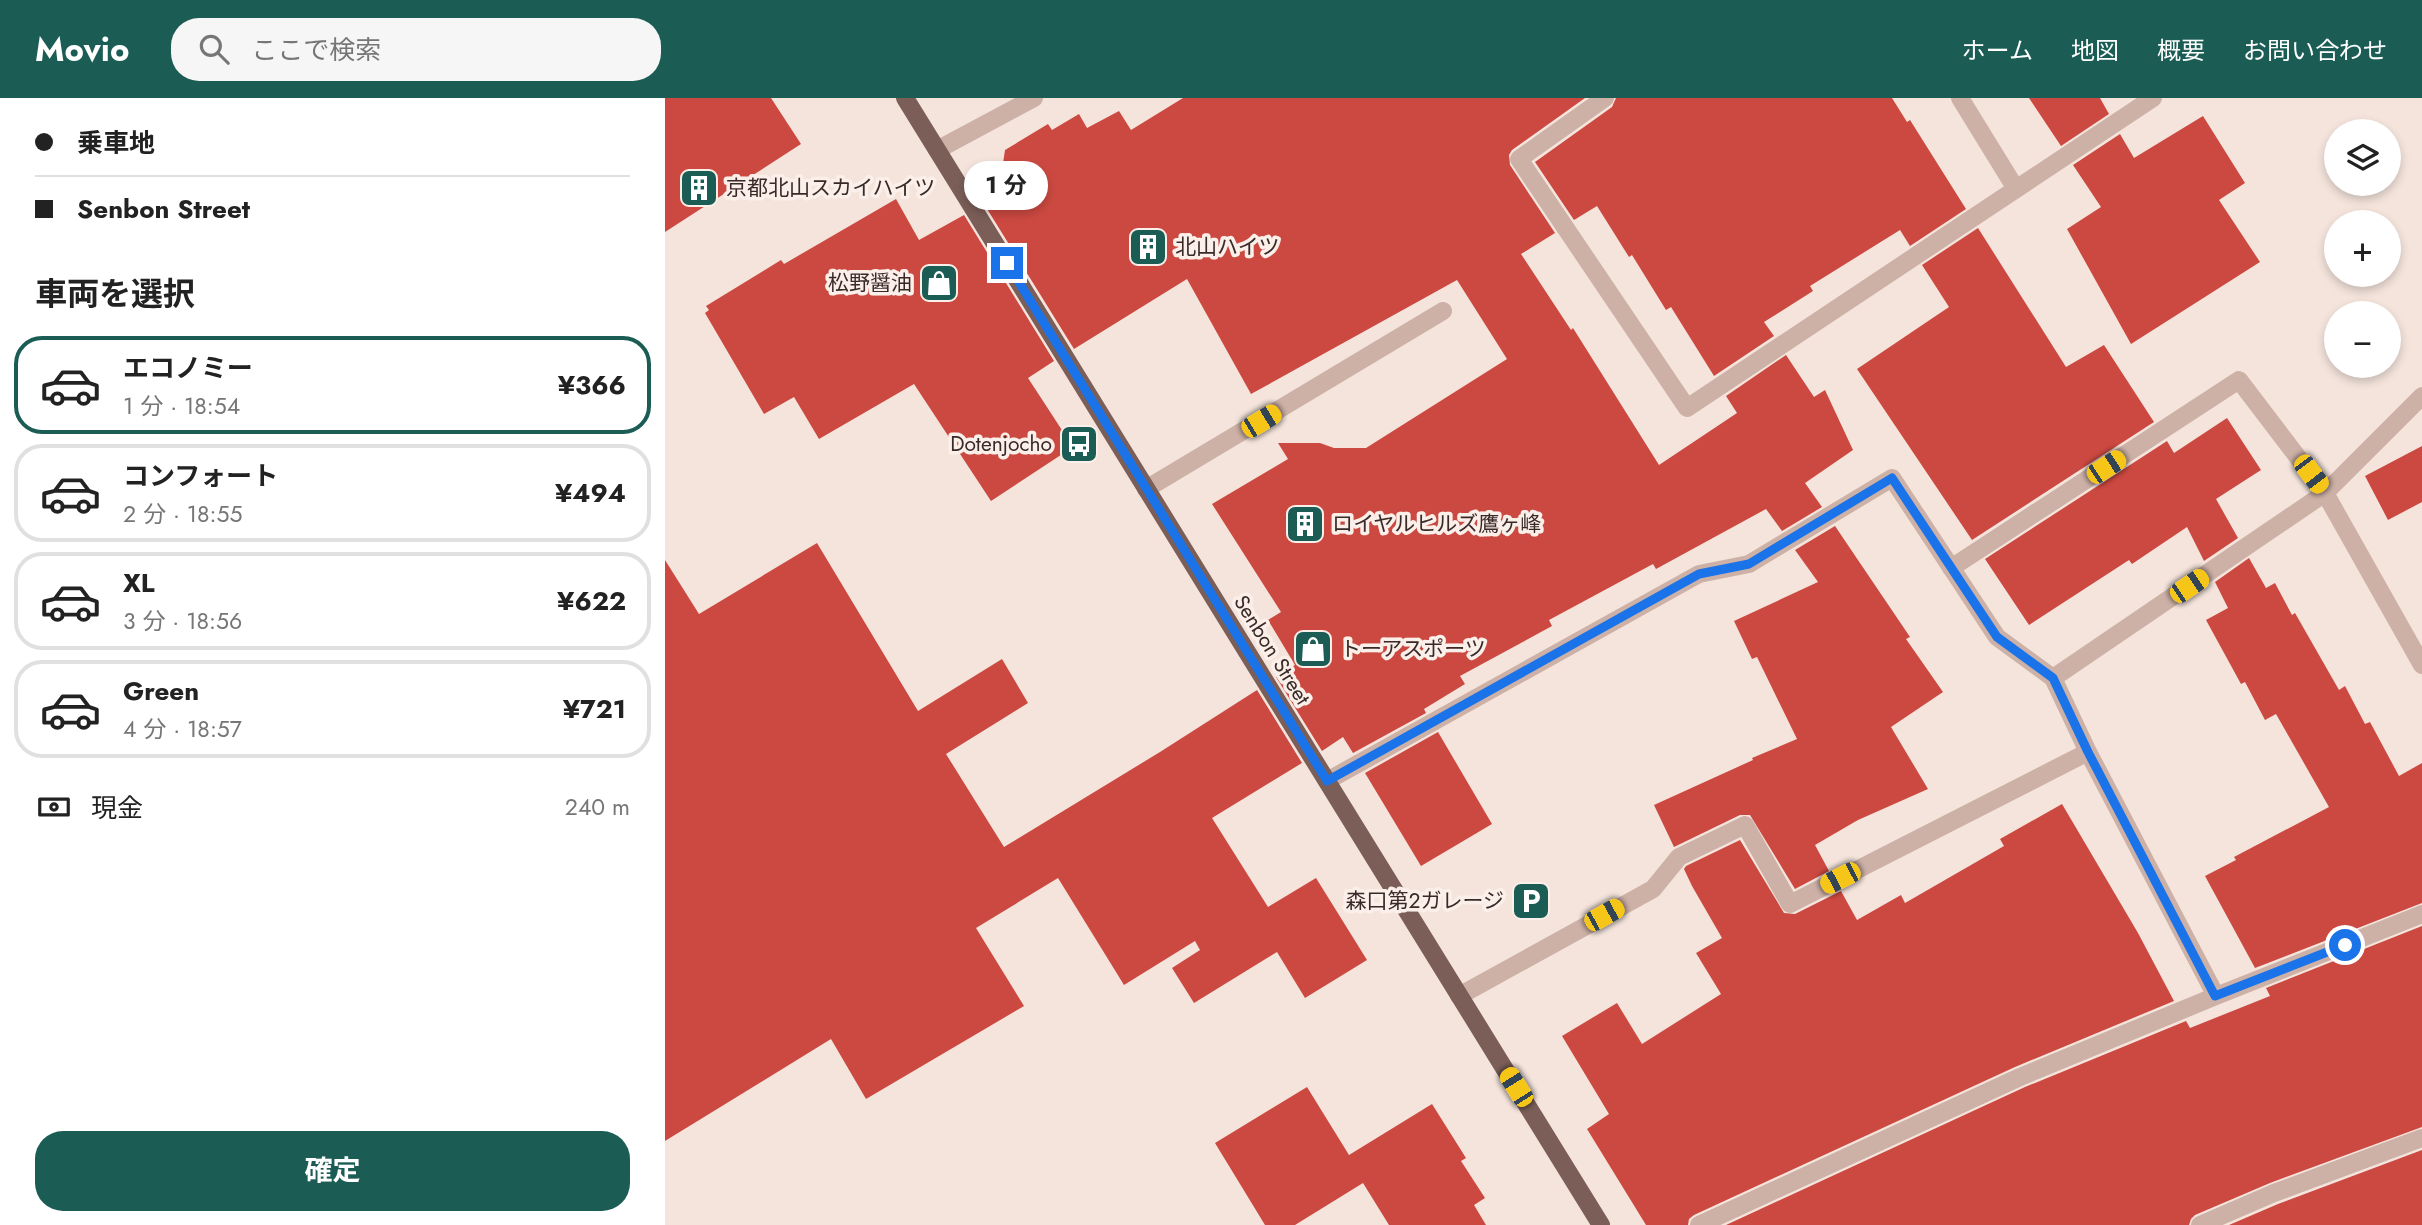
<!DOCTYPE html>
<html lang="ja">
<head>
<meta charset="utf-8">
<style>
  body { margin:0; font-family:Jost,"Noto Sans JP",sans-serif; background:#f6f6f6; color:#222; height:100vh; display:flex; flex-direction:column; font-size:26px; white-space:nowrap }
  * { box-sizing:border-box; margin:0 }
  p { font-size:23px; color:#767676 }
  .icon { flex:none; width:38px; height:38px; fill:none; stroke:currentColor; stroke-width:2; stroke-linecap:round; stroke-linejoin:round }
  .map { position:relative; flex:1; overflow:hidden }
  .side { display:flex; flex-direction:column; background:#fff; width:665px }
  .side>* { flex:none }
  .top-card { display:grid; align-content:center; height:154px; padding:0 35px; background:#fff }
  .tools { position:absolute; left:1659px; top:21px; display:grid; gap:14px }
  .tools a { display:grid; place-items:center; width:77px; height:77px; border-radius:50%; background:#fff; box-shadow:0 4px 10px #0003; font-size:35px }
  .end { position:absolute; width:32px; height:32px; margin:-16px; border:9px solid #1a73e8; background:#fff; box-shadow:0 0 0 4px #fff }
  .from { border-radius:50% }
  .bubble { position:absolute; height:49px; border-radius:24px; background:#fff; box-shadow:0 4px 10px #0003; font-size:23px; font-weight:700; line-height:49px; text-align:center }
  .car { position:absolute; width:21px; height:42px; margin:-21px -10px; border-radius:9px; box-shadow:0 0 5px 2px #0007; background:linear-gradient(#f5c518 24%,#345 0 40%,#f5c518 0 76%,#345 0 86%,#f5c518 0) }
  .top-card b { display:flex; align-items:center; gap:24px; height:66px; font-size:26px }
  .top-card b+b { border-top:2px solid #e0e0e0 }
  .top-card i { width:18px; height:18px; background:#222 }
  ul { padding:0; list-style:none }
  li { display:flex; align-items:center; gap:21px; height:98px; margin:0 14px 10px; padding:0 21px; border:4px solid #e0e0e0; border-radius:28px }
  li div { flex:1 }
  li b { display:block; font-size:26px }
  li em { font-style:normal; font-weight:700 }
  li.active { border-color:#1b5d55 }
  li>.icon { width:63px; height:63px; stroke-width:1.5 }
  h2 { padding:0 35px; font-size:32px; line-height:84px }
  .pay { display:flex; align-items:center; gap:18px; height:77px; padding:0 35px; font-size:26px }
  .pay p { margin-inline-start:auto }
  .primary-button { display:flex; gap:14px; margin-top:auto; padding:14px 35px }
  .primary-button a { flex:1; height:80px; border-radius:28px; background:#1b5d55; color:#fff; font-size:28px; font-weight:700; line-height:80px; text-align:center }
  header { display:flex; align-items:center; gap:42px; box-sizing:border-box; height:98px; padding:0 35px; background:#1b5d55; color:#fff }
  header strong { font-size:33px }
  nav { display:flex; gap:38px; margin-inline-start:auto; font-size:24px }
  .search { width:490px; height:63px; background:#f6f6f6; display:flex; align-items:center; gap:18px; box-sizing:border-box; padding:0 24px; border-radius:28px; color:#767676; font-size:26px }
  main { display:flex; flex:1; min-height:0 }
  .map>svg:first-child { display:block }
</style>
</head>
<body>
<header>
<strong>Movio</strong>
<div class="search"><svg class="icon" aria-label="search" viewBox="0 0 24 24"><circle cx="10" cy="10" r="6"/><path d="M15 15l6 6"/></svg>ここで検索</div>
<nav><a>ホーム</a><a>地図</a><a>概要</a><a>お問い合わせ</a></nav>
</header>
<main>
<section class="side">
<div class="top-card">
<b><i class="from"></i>乗車地</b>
<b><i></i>Senbon Street</b>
</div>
<h2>車両を選択</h2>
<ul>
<li class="active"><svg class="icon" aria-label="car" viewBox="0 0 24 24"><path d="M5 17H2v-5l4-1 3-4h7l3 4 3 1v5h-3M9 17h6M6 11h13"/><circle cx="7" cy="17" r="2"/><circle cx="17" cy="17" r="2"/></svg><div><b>エコノミー</b><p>1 分 · 18:54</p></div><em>¥366</em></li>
<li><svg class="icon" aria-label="car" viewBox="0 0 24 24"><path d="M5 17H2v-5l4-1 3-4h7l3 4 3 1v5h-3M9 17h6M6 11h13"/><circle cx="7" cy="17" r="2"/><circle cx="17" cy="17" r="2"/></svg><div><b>コンフォート</b><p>2 分 · 18:55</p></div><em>¥494</em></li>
<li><svg class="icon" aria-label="car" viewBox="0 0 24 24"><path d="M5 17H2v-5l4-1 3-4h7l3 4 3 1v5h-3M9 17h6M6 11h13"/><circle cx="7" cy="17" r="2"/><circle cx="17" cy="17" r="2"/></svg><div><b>XL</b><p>3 分 · 18:56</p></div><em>¥622</em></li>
<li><svg class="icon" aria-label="car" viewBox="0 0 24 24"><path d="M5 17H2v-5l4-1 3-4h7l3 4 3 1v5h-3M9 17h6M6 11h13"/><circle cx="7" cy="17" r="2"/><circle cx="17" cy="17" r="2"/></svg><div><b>Green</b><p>4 分 · 18:57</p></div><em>¥721</em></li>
</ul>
<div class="pay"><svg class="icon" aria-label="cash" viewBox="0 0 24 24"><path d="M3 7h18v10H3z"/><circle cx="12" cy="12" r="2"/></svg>現金<p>240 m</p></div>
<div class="primary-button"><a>確定</a></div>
</section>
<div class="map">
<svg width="1757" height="1127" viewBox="0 0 1757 1127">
  <rect width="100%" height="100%" fill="#f4e4dc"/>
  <path fill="#cc4941" d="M0,0H106L136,46L0,134Z
    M518,0H920L847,52L844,57L845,67L890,135L856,156L906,232L908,230L994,367L1072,315L1061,298L1121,257L1149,299L1160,292L1188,352L1140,385L1157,409L1117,433L1101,411L991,471L988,466L884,522L887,528L795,578L800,586L759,611L761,615L688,655L678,639L657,653L611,579L630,567L603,522L616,514L547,406L623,361L613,345H655L669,350H701L842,261L792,182L586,296L522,181L409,251L319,106L333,99L340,52L383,26L387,32L414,16L422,30L454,13L466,32Z
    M951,0H1227L1242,24L1245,22L1301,111L1245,148L1235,132L1145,188L1148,193L1099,224L1109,238L1049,278L1006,209L1001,212L967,157L964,159L932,108L909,122L870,64L947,9Z
    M1364,0H1435L1444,16L1396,48Z
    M1538,18L1580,85L1554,102L1595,164L1466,246L1402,131L1436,109L1408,67L1455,36L1469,60Z
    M231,101L254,142L299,117L389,263L363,280L408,349L326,403L249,286L154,341L129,299L99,316L40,215L44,212L41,208L116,162L119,166Z
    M1313,130L1401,269L1439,247L1489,324L1307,442L1192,271L1284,209L1257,167Z
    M1562,320L1596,372L1551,401L1573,440L1539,463L1522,429L1467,466L1464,462L1364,527L1320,461L1502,343L1509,355Z
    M1757,348V404L1723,422L1700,378Z
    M1170,428L1245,539L1241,541L1278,594L1226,629L1263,691L1193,722L1150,747L1164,773L1130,791L1085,717H1075L1009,749L989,707L1088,662L1087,660L1132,641L1092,559L1087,561L1069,523L1153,484L1130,452Z
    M152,445L253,613L337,561L363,605L281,656L339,749L495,654L592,592L637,665L547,720L603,809L651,780L702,862L640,900L612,854L529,905L507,870L535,852L530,843L459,887L393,780L311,830L359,908L201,1001L166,941L0,1043V462L34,516Z
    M1584,460L1601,490L1610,485L1627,517L1630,515L1674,592L1680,588L1700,626L1705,624L1734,678L1757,665V805L1590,870L1540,778L1571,762L1569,759L1664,709L1611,616L1600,622L1580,584L1576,586L1541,522L1563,510L1550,484Z
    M773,634L827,726L756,768L700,675Z
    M1397,706L1473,835L1509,903L1350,969L1029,1117L1024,1121L1023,1127H981L922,1031L944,1016L897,938L952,905L977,946L1056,896L1031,855L1057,840L1027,788L1019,771L1021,768L1075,742L1119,815L1130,816L1176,793L1192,822L1236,797L1240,805L1339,748L1335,741Z
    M1757,828V1029L1605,1085L1530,1117L1526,1121L1524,1127H1061L1360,989L1521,923L1525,930L1605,898L1601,890Z
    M642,989L684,1057L767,1006L801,1060L796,1063L820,1100L809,1107L821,1127H724L698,1085L630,1127H600L550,1045Z
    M1757,1052V1127H1564L1613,1106Z"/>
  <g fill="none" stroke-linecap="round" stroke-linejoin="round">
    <path stroke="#cdb1a7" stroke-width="18" d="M940,0L854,61L1022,310L1488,0
      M481,391L778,213
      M1286,470L1574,282L1660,395L1757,567
      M1388,580L1660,395L1757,298
      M662,683L1034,476L1084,466L1227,380L1332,539L1388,580L1423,654L1551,898
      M794,898L988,791L1014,759L1080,727L1125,806L1423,654
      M1034,1127L1355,979L1551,898L1757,816"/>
    <path stroke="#cdb1a7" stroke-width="18" d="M1295,0L1351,91
      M272,52L369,0
      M1535,1127L1609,1095L1757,1040"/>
    <path stroke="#7b5e58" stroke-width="18" d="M240,0L936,1127"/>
  </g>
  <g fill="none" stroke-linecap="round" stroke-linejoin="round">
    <path stroke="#1a73e8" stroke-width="9" d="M342,165L662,683L1034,476L1084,466L1227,380L1332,539L1388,580L1423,654L1550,898L1680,847"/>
  </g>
  <defs>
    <symbol id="building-square" viewBox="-11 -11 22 22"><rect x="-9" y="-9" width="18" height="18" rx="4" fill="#1b5d55" stroke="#fbefe9"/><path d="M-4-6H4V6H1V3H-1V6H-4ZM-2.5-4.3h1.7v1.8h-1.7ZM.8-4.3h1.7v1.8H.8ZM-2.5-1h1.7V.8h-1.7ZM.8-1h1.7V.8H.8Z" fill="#fff"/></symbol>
    <symbol id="shop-square" viewBox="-11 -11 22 22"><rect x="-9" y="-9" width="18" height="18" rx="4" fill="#1b5d55" stroke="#fbefe9"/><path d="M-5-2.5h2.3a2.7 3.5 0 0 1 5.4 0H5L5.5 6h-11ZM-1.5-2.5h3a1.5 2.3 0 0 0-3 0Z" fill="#fff"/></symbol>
    <symbol id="bus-square" viewBox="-11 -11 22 22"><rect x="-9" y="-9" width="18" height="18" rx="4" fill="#1b5d55" stroke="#fbefe9"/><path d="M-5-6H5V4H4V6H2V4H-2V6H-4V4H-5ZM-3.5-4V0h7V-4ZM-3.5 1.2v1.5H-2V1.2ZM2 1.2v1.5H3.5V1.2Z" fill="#fff"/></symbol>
    <symbol id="parking-square" viewBox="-11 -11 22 22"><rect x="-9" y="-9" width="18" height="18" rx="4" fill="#1b5d55" stroke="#fbefe9"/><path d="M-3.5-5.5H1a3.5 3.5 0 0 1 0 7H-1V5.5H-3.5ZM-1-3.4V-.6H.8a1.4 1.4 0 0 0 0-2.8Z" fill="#fff"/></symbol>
  </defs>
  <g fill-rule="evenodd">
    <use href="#building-square" x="12" y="68" width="44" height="44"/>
    <use href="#building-square" x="461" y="127" width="44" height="44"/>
    <use href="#shop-square" x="252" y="163" width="44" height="44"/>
    <use href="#bus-square" x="392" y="324" width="44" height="44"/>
    <use href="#building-square" x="618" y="404" width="44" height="44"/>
    <use href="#shop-square" x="626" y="529" width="44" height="44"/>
    <use href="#parking-square" x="844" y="781" width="44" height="44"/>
  </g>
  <g text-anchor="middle" stroke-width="7" stroke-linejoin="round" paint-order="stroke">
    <g font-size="21" fill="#392a28" stroke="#fbefe9" text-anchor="start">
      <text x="61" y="97">京都北山スカイハイツ</text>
      <text x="510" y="156">北山ハイツ</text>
      <text x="247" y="192" text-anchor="end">松野醤油</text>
      <text x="387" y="353" text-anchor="end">Dotenjocho</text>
      <text x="667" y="433">ロイヤルヒルズ鷹ヶ峰</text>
      <text x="675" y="558">トーアスポーツ</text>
      <text x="839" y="810" text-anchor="end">森口第2ガレージ</text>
    </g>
    <g font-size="21" fill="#392a28" stroke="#fbefe9">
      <text transform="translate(607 552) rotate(58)" y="7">Senbon Street</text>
    </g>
  </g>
</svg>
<div class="tools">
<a><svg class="icon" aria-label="layers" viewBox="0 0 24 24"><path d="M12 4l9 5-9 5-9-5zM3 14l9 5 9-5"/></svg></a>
<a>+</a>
<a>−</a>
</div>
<i class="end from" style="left:1680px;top:847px"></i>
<i class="end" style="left:342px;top:165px"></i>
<div class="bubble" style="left:299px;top:63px;width:84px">1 分</div>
<i class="car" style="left:596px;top:323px;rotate:59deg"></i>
<i class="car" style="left:1441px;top:369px;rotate:57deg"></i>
<i class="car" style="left:1646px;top:376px;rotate:143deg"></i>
<i class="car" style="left:1524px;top:488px;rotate:56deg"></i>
<i class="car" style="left:1175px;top:780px;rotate:243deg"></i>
<i class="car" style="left:939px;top:817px;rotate:61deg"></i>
<i class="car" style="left:851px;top:989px;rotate:328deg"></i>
</div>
</main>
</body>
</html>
